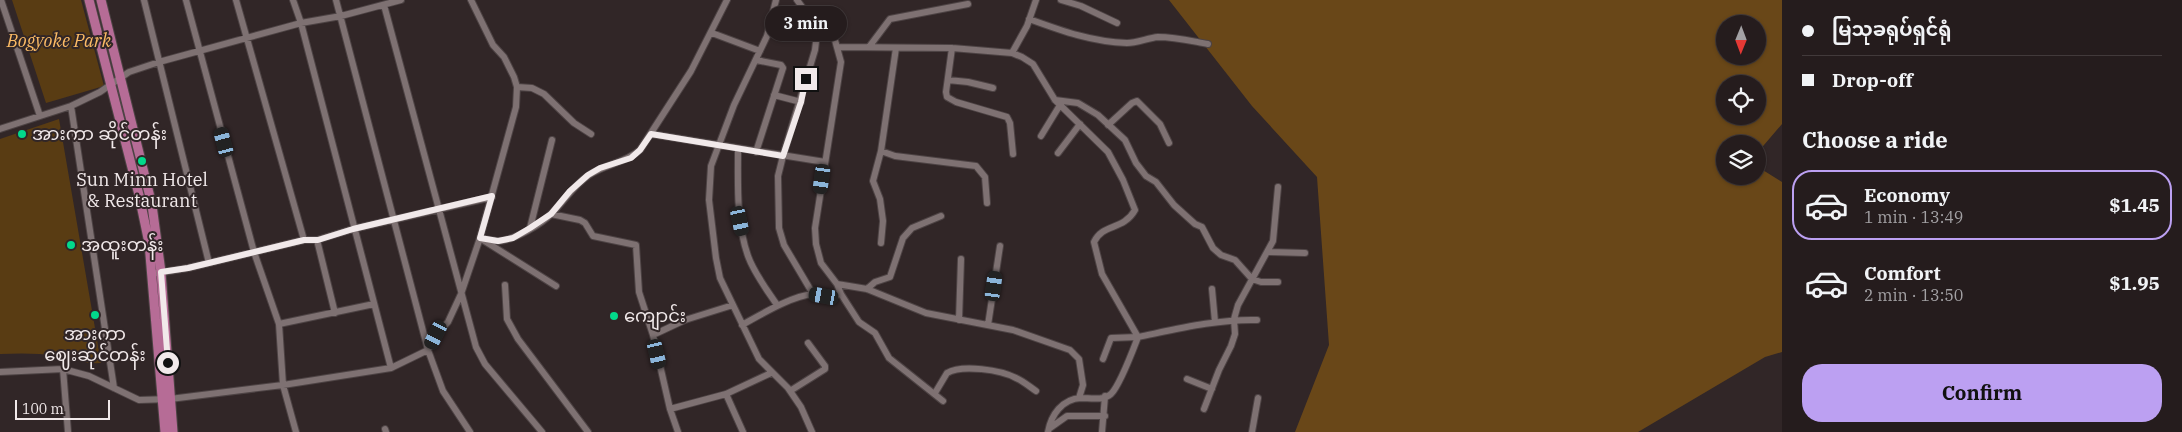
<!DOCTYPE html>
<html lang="en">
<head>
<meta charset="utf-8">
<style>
  body { margin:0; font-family:"IBM Plex Serif","Noto Sans Myanmar",serif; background:#2d2526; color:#f1f3f6; height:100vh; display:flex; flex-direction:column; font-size:19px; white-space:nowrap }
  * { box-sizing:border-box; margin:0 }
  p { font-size:16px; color:#a3a1a4 }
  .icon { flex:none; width:28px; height:28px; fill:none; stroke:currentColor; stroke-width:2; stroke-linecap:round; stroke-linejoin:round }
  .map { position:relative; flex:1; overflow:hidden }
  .drawer { display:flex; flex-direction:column; background:#251c1d; width:400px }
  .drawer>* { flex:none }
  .banner { display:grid; align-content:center; height:110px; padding:0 20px; background:#251c1d }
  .needle { width:32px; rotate:181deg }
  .tools { position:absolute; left:1716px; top:15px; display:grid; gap:10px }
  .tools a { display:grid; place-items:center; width:50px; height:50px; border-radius:50%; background:#251c1d; box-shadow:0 1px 4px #0004,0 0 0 1px #423a3b; font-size:25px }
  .scale { position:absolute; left:15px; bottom:12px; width:95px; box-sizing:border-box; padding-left:5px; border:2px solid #f1e9ea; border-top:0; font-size:14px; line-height:18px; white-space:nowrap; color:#f1e9ea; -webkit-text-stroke:4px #312627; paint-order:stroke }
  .end { position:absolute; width:22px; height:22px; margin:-11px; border:6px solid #f1e9ea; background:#111; box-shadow:0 0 0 2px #111 }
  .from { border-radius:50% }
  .bubble { position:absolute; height:35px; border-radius:18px; background:#251c1d; box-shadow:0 1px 4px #0004,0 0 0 1px #423a3b; font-size:16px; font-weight:800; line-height:35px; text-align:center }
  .car { position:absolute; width:15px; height:30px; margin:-15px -8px; border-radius:6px; box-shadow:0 0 4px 1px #0007; background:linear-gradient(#222 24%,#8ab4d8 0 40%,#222 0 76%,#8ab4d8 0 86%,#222 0) }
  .banner b { display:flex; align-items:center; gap:18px; height:48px; font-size:19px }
  .banner b+b { border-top:1px solid #423a3b }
  .banner i { width:12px; height:12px; background:#f1f3f6 }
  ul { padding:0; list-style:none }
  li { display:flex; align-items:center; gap:15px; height:70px; margin:0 10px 8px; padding:0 10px; border:2px solid transparent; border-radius:20px }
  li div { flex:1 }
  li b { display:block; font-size:19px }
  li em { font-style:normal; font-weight:800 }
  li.current { border-color:#bca0f2 }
  li>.icon { width:45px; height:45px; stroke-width:1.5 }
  h2 { padding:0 20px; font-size:22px; line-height:60px }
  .action { display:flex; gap:10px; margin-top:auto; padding:10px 20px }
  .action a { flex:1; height:58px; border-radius:20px; background:#bca0f2; color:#111; font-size:20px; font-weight:800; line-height:58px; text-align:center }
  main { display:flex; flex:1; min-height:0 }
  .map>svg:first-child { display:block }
</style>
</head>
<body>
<main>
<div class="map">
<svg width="1782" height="432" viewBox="0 0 1782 432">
  <rect width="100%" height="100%" fill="#312627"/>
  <path fill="#593c13" d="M12,0H81L104,86L46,103Z
    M59,119L101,363C86,364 73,359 59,356C38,353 20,353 0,354V139Z"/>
  <path fill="#694718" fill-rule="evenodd" d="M1169,0H1782V124L1758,152V144H1725V176H1758V167L1782,182V352L1765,357L1638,432H1295L1329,345L1317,177L1252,106ZM1725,24H1758V56H1725ZM1725,84H1758V116H1725Z"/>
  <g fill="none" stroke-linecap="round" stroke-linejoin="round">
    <defs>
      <path id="minor" d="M1,0L40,116
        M144,0L209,263
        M186,0L254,252L279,324L283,385L296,432
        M236,0L304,240
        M293,0L301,23L391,368
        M336,0L428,350L443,391L470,432
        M776,0L767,36L734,105L711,166L709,200L716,258L720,278L759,359L788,388L801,407L812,432
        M797,0L811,19L833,33L841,62L815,228L816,244L821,263L837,284L841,294L859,322L875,333L889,358L943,401
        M1061,0L1081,6L1117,23
        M384,5L476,347L485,364L542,432
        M1029,19C1062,31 1092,42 1127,43C1137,43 1148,38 1158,37C1175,37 1191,41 1208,44
        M712,33L760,51
        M837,47L952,48L1012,53L1022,57L1033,64L1055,100L1108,152L1123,180L1135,210C1123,231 1103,223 1094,242L1102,274L1138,337L1111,338L1103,359
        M869,47L890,19L968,4
        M896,48L881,151L895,156L976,166L985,177L987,203
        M952,48L946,92L947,97L956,102L1007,117L1010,123L1013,154
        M1012,53L1027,26L1036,0
        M756,60L781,65L783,68L756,152
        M948,80L968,82L993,88
        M517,87L532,88L544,94L574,123L591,134
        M774,95L801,102
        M1055,100L1078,103L1098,115L1125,140L1136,163L1146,176L1156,182L1174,205L1195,224L1202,227L1213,248L1221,255L1235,260L1252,279L1261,282H1278
        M71,106L114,388
        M1108,125L1132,103L1137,101L1160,124L1169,143
        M0,129L71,106L100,92L129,72L159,62L301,23L341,16L401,0
        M651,134L825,162
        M1041,136L1060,105
        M738,149C738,184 736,222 748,256C754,273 767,290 777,305
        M1058,153L1080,124
        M551,214L580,220L585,223L593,236L636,245L639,292L653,335L670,409L678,432
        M530,228L552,140
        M480,238C486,239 493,241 499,241C514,240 542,224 552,213C565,200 574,185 589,175C606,164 625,163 640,150L691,71L727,0
        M317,240L335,313
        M483,240L556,286
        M881,243L883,221L880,199L873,181L881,151
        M1268,252L1305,253
        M151,274L188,268L304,240H317L353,229L492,197
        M837,284L867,289L926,313L1013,330L1070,350L1079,359L1083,385L1079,398
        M505,285L507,319L518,339L588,432
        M867,289L875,282L890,277L903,238L912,228L941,216
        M1212,289L1215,322
        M813,294L784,245L779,228L778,176L783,156L815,50L818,25
        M959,320L961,259
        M279,324L374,304
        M742,325C760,315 793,295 814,294C823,294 831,296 841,294
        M988,325L1000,246
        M653,335L685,320L733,305
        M63,369L68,432
        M0,372L63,369L89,376L139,400L170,399L283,385L391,368L428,350L436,335L448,322L461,294L480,238L516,107L517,87L514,77L504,57L493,45L471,0
        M1187,379L1212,389
        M790,391L825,369V366L808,343
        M935,393L947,373C962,364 1001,370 1016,378C1023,381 1030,387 1036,391
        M726,394L743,432
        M670,409L726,394L771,373
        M1204,409L1219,370L1231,346L1235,334L1234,319L1238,305L1273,241L1278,187
        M1050,428L1067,416H1105
        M385,429L386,432
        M1048,432C1051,415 1062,399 1081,398C1090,398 1103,401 1111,394C1120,385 1133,350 1138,337C1177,329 1217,319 1257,320
        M1102,432L1105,396
        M1252,432L1258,398"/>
      <path id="highway" d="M89,0L139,195L149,243L165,432
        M101,0L152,205L161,272L173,432"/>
    </defs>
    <use href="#minor" stroke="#4d4344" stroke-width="8"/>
    <use href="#highway" stroke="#4d4344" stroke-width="11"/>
    <use href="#minor" stroke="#7e7172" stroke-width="6"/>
    <use href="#highway" stroke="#b66c96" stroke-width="9"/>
  </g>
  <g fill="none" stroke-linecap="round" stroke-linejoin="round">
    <path stroke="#f1e9ea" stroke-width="6" d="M168,363L161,272L188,268L304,240H318L353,229L492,196L480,238L498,241L513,238L530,228L551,214L570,191L588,175L600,168L631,158L640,150L651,134L783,156L801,102L806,79"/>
  </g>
  <g fill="#02d98b" stroke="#312627" stroke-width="2">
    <circle cx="22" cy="134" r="5"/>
    <circle cx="142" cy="161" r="5"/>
    <circle cx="71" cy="245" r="5"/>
    <circle cx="95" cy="315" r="5"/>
    <circle cx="614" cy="316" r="5"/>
  </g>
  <g text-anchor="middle" stroke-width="4" stroke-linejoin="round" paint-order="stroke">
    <g font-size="18" font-style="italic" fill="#fcbb65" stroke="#312627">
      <text x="59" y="47">Bogyoke Park</text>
    </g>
    <g font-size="18" fill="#f1e9ea" stroke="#312627" text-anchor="start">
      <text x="32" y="140">အားကာ ဆိုင်တန်း</text>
      <text x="142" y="186" text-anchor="middle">Sun Minn Hotel<tspan x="142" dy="21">&amp; Restaurant</tspan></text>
      <text x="81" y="251">အထူးတန်း</text>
      <text x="624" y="322">ကျောင်း</text>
      <text x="95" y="340" text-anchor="middle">အားကာ<tspan x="95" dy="21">ဈေးဆိုင်တန်း</tspan></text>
    </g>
  </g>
</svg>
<div class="tools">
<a><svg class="needle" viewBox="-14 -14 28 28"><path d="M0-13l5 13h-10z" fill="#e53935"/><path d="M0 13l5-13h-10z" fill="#a3a1a4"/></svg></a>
<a><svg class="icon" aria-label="locate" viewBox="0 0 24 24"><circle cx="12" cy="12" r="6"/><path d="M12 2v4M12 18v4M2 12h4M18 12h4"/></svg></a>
<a><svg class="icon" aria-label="layers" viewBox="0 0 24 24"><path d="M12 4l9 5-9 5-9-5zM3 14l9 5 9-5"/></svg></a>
</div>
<div class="scale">100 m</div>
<i class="end from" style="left:168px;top:363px"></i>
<i class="end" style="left:806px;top:79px"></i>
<div class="bubble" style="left:765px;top:6px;width:82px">3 min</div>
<i class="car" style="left:224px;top:142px;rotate:345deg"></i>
<i class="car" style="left:822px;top:179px;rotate:188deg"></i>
<i class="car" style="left:740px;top:221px;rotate:168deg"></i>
<i class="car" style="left:994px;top:286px;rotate:8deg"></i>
<i class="car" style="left:824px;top:296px;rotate:280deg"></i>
<i class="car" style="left:436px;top:335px;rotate:207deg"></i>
<i class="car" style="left:657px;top:354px;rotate:167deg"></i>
</div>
<section class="drawer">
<div class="banner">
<b><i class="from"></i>မြသုခရုပ်ရှင်ရုံ</b>
<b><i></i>Drop-off</b>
</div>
<h2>Choose a ride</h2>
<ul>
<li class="current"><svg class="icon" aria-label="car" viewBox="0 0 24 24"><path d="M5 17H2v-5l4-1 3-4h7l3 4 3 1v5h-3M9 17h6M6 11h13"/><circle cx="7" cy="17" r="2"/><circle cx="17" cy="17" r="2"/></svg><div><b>Economy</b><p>1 min · 13:49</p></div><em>$1.45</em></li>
<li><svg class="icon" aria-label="car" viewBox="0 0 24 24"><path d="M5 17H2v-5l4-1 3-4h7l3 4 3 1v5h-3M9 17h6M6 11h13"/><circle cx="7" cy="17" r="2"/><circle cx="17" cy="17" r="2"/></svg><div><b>Comfort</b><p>2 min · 13:50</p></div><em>$1.95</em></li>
</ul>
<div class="action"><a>Confirm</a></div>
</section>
</main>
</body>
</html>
